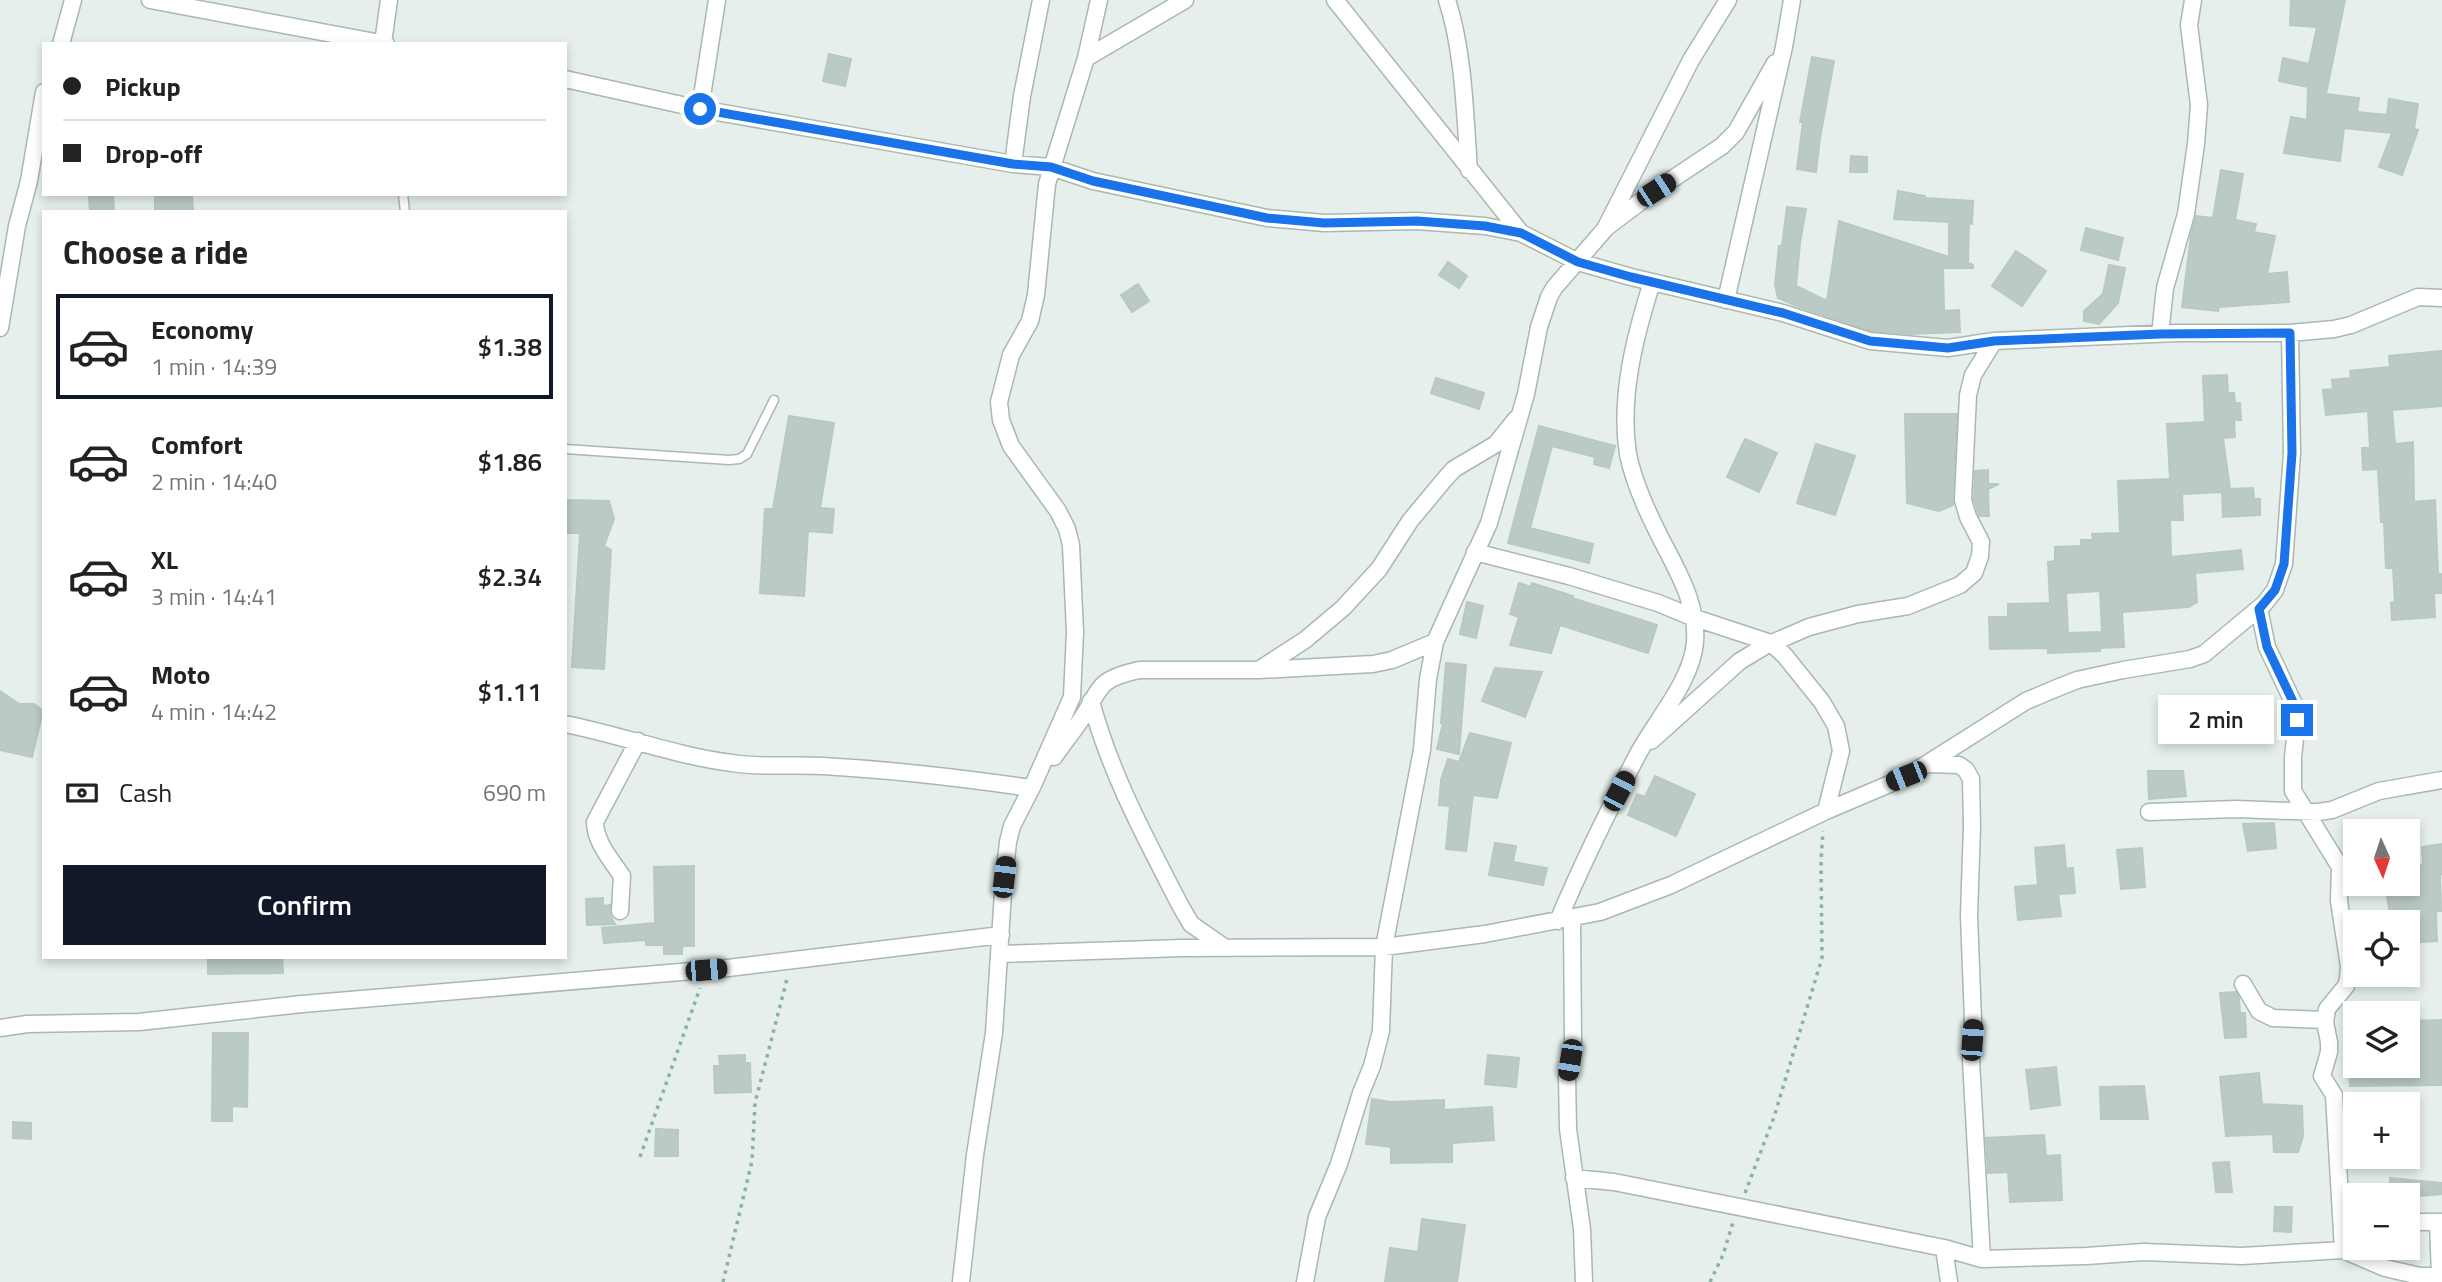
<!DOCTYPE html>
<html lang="en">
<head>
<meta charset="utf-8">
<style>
  body { margin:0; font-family:"Titillium Web",sans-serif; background:#f2f2f2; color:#222; height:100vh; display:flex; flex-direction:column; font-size:26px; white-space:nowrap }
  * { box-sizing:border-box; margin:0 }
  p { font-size:23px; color:#767676 }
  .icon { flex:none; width:38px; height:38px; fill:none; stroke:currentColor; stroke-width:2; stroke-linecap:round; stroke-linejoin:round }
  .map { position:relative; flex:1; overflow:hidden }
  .sheet { position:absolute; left:42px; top:210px; width:525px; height:749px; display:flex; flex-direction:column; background:#fff; border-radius:0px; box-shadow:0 4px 10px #0003 }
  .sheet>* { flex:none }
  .top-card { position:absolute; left:42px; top:42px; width:525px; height:154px; border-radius:0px; box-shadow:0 4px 10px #0003; display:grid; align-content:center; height:154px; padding:0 21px; background:#fff }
  .needle { width:46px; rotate:177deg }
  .fabs { position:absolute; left:2343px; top:819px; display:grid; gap:14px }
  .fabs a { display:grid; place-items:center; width:77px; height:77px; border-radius:0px; background:#fff; box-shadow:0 4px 10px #0003; font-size:35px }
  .end { position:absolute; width:32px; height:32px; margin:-16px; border:9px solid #1a73e8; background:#fff; box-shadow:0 0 0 4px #fff }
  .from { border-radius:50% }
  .bubble { position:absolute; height:49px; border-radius:0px; background:#fff; box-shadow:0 4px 10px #0003; font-size:23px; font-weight:600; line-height:49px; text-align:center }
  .car { position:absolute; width:21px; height:42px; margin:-21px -10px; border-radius:9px; box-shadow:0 0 5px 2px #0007; background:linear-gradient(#222 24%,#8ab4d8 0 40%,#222 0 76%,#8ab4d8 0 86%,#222 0) }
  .top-card b { display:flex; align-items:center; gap:24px; height:66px; font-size:26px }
  .top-card b+b { border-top:2px solid #e0e0e0 }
  .top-card i { width:18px; height:18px; background:#222 }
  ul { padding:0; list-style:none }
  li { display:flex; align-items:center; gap:21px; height:105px; margin:0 14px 10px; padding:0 7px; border:4px solid transparent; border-radius:0px }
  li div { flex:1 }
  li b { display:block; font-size:26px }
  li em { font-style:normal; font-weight:600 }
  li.on { border-color:#111827 }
  li>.icon { width:63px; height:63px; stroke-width:1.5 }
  h2 { padding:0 21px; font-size:32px; line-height:84px }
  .pay { display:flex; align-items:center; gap:18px; height:77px; padding:0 21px; font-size:26px }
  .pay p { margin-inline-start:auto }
  .action { display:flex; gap:14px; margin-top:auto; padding:14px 21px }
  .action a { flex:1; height:80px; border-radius:0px; background:#111827; color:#fff; font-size:28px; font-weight:600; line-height:80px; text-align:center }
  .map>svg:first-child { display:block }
</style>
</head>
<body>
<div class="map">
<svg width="2442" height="1282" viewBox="0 0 2442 1282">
  <rect width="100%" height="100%" fill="#e6efeb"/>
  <path fill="#bbcac4" stroke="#b8c9c2" stroke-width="2" fill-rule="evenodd" d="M2291,0H2345L2326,94L2359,98L2357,112L2387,115L2389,99L2418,104L2414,129L2418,130L2402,175L2379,167L2392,133L2344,128L2340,161L2284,153L2291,117L2307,120L2308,87L2279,81L2283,58L2309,64L2317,27L2290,25Z
    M829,54L851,59L845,86L823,81Z
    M1812,57L1834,61L1820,138L1816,172L1797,169L1803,122H1800Z
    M1851,156L1867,157V172H1850Z
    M2221,170L2243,174L2235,220L2256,224L2254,232L2275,236L2267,274L2287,272L2289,302L2219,307L2218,311L2182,307L2191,235L2196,216L2213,218Z
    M1898,191L1925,196V198L1973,201L1972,224L1969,223L1968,263L1973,265V268H1943L1944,311L1959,310L1960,332L1908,334L1872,331L1797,306L1778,298L1775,285L1779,246H1782L1787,207L1806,209L1800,243L1796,286L1827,301L1839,221L1949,257V222L1894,219Z
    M89,194H113L114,212H90Z
    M155,194H192L193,212H155Z
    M2086,228L2123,238L2118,260L2081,250Z
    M2016,251L2046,271L2022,306L1992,286Z
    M1448,262L1467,276L1459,288L1439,275Z
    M2109,265L2125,268L2118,303L2099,324L2084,321V311L2103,294Z
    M1138,284L1149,301L1132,312L1121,295Z
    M2442,351V406L2392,410L2395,444L2413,442L2414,502L2435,500L2438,574H2441L2442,593H2434L2435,617L2392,620L2391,603L2395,602L2393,568H2386L2384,522H2381L2378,469L2363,470L2362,448H2370L2368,411L2326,415L2323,390L2333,389L2332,380L2351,378L2350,371L2390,367L2389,356Z
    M2227,375L2228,393H2234L2235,403H2240L2241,420H2234L2235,437L2223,438L2230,489L2253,488L2254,499H2260V515L2223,517L2222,492L2182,494L2183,520H2170L2171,557L2241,550L2243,569L2195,573L2197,602L2189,607L2122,612L2124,647L2100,648V651L2048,653V648L1990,649L1989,617H2008V604L2050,603L2048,562L2055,561V547L2081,546V540H2093L2092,534L2120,533L2118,481L2170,479L2167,424L2205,422L2203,376ZM2100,591L2102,632L2068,633L2066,593Z
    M1436,378L1484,393L1479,409L1431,393Z
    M1905,414H1957L1953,505L1939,511L1907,503Z
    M789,416L834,423L820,508L834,509L832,533L808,531L804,596L760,593L765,509H773Z
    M1539,426L1615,446L1609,468L1594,464L1595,457L1552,446L1530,528L1593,544L1589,563L1508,543Z
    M1745,439L1777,453L1759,492L1727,477Z
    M1816,444L1855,456L1835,515L1797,503Z
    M1988,470V484H1999L1988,489L1989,516H1979L1974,499L1975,471Z
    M565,500L609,501L614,519L604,546L611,550L604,669L572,667L580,533H565Z
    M1519,583L1531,587L1532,583L1557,591L1573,596L1572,598L1657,625L1648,653L1560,625L1551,653L1510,645L1519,617L1510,614Z
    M1467,602L1483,606L1476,638L1460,634Z
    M1446,663L1466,665L1459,754L1437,749L1443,723H1441Z
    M1495,668L1542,672L1525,717L1482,701Z
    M0,691L19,704H34L43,711L32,757L0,750Z
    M1470,733L1511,743L1497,798L1473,795L1466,851L1446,849L1450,806L1439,805L1441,780L1448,759L1459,762Z
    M2148,771H2183L2186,796L2149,799Z
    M1655,776L1695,794L1676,836L1628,815L1637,794L1645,797Z
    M2274,823L2276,848L2248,851L2243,824Z
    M1495,843L1516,846L1513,862L1547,868L1543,885L1489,875Z
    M2442,844V874H2440L2441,911H2436L2437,941L2408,943V913L2390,914L2385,884H2408V865H2423L2422,847Z
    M2064,845L2066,869L2073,868L2075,893L2058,894L2061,916L2018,920L2015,887L2038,885L2035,848Z
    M2142,848L2145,887L2121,889L2117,850Z
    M694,866V946H682V954H664V945H646V940L604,943L602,928L655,923L654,867Z
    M603,898V906L610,905V915L615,924L587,925L586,899Z
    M208,957H282L283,973L208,974Z
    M2236,992L2239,998L2240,1013H2245L2246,1037L2225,1038L2220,993Z
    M2442,1020V1085L2350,1086L2349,1066H2408V1021Z
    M213,1033H248L247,1107L232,1106V1121H212Z
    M745,1055V1063H750L751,1092L715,1093L714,1066H720L719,1056Z
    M1488,1055L1519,1058L1516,1087L1485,1084Z
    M2056,1067L2060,1105L2031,1109L2026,1070Z
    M2259,1073L2262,1104L2302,1106L2303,1136L2298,1152H2274L2273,1134L2226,1136L2220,1077Z
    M2144,1086L2148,1119H2101L2100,1087Z
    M1372,1099L1391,1102L1444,1100V1110L1492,1107L1494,1140L1452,1143V1162L1391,1163V1147L1366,1144Z
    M13,1122L31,1123V1139L13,1138Z
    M656,1129L678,1130V1156H655Z
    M2044,1135L2046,1156L2060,1155L2062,1200L2010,1202L2008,1172L1988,1173L1986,1138Z
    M2229,1162L2232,1192H2216L2213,1163Z
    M2390,1178L2442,1183V1194L2408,1197L2390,1195Z
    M2275,1207H2292L2291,1232L2274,1231Z
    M1422,1219L1465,1225L1457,1282H1385L1390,1248L1418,1252Z"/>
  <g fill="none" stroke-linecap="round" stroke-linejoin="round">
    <defs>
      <path id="service" d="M403,194L405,212
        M565,449L729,460L739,459L747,454L774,400"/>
      <path id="minor" d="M150,0L386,44
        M1335,0L1521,233
        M1447,0C1464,52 1465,116 1469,170
        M383,43L389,0
        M61,44L73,0
        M1086,58L1185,0
        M565,79L700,109L1013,164L1051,167L1093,181L1267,218L1324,223L1417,221L1485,226L1521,233L1578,262L1631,277L1783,313L1870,341L1948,348L1994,341L2177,333H2290L2334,329L2351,325L2418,297L2442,298
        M700,109L717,0
        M1013,164L1022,96L1041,0
        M1607,227L1656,190L1722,146L1736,132L1775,63
        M1726,300L1784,47L1792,0
        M0,328L17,226L29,181L44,92
        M2160,334L2165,288L2186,214L2196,144L2199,105L2189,25L2193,0
        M1475,552L1569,576L1658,603L1692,617L1771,643L1785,656L1822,702L1836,726L1841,751L1826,811
        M2259,609L2267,647L2295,706L2297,720L2293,757V791L2340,867L2339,901L2349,966L2348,979L2346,986L2327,1009L2325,1022L2329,1042V1052L2322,1076L2334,1095L2343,1250
        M1260,669L1305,640L1343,608L1379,569L1410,521L1444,480L1454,469L1496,444L1516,419
        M1091,701C1110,773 1146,839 1180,905L1191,924L1224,947
        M565,724C621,735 676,756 732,763C762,768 793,764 823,766C893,770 962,778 1031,788
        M1651,741L1740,661L1765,646L1809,627L1858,614L1908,606L1960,585L1974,573L1980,556L1981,542L1968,517L1963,500L1968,395L1973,375L1994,341
        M1054,757C1062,745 1072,733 1080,721C1102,689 1094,680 1139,670H1259L1373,664L1392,660L1435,642
        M1928,764L1959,765L1966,770L1971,779L1972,826L1969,915L1973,1020L1971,1060L1982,1259
        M2149,812L2236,809L2318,812L2332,810L2379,791L2442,780
        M620,911L622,876C612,861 595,842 595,822L638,741
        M1572,919L1573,1042L1567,1077L1568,1129L1582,1229L1584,1282
        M1558,921C1582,864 1609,809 1638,754C1656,720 1692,681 1695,642C1698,602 1675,567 1658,533C1646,509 1633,480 1628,454C1619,397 1635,336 1652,282
        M1000,954L1182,948L1384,947L1485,934L1600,912L1671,885L1826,811L1906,777L2026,701L2057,688L2077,680L2123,670L2190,659L2204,654L2264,604L2275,590L2284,564L2292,453L2290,333
        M2243,984L2259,1011L2273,1018L2325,1020
        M0,1028L27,1024L139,1022L302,1004L728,968L1001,935
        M1574,1178L1614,1182L1944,1248L1982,1259L2086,1256L2144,1252L2242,1256L2343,1250L2385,1268L2420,1276H2442
        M2408,1222H2442
        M2438,1222L2440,1276
        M1944,1248L1949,1282
        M961,1282L975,1155L994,1033L1004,877L1008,842L1012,826L1033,785L1072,697L1075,632L1071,545L1067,529L1058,511L1011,446L1001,420L999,402L1011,355L1030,321L1036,295L1047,184L1086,58L1099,0
        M1305,1282L1317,1217L1339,1164L1361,1093L1372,1066L1381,1031L1384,947L1422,750L1428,679L1435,642L1489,523L1526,394L1539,327L1549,297L1554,288L1605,229L1691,60L1728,0"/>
    </defs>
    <use href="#service" stroke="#a8b8b2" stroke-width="11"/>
    <use href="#minor" stroke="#a8b8b2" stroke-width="19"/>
    <path stroke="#86b3a5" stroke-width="3.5" stroke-dasharray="3.5 5" stroke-linecap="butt" d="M640,1157L700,988
      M1745,1193L1774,1117L1822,958L1821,861L1823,831
      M723,1282L752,1161L755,1103L787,979
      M1710,1282L1723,1255L1733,1222"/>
    <use href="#service" stroke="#fff" stroke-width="8"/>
    <use href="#minor" stroke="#fff" stroke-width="16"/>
  </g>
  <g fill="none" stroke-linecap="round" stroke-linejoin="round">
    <path stroke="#1a73e8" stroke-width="9" d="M700,109L1013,164L1051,167L1093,181L1267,218L1324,223L1417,221L1485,226L1521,233L1578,262L1631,277L1783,313L1870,341L1948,348L1994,341L2160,334L2290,333L2292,453L2284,564L2275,590L2259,609L2267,647L2295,706L2297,720"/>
  </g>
</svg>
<div class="fabs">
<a><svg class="needle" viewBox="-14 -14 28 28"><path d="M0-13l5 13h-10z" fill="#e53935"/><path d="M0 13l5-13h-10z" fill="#767676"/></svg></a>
<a><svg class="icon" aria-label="locate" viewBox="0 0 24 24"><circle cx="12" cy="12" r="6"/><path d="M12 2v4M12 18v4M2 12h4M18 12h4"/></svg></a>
<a><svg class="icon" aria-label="layers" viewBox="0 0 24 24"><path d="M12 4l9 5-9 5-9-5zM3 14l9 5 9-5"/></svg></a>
<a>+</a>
<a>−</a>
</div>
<i class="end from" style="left:700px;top:109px"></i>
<i class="end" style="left:2297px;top:720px"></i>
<div class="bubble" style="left:2158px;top:695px;width:116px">2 min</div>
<i class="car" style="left:1656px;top:190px;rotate:57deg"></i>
<i class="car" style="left:1906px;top:776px;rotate:248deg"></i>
<i class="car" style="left:1619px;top:791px;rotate:28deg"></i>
<i class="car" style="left:1004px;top:877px;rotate:7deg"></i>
<i class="car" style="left:706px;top:970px;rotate:85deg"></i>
<i class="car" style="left:1972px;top:1040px;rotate:4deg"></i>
<i class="car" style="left:1570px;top:1060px;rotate:189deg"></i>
<div class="top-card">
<b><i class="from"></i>Pickup</b>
<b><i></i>Drop-off</b>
</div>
<section class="sheet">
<h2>Choose a ride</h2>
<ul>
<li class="on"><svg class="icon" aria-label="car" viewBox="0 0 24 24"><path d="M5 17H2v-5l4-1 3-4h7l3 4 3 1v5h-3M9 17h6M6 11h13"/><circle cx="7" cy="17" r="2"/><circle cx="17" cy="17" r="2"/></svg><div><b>Economy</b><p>1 min · 14:39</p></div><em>$1.38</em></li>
<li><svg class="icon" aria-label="car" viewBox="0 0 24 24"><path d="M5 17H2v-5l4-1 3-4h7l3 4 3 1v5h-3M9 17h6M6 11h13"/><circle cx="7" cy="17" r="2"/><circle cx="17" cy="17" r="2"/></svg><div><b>Comfort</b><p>2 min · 14:40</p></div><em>$1.86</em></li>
<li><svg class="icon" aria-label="car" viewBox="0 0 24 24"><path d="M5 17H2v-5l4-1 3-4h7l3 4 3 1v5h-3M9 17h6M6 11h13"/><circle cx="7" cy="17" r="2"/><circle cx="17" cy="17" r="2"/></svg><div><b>XL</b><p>3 min · 14:41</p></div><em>$2.34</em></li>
<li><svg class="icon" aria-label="car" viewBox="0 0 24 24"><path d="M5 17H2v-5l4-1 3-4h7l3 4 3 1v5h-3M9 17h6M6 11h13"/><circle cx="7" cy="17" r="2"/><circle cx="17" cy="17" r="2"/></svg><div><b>Moto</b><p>4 min · 14:42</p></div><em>$1.11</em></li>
</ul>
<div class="pay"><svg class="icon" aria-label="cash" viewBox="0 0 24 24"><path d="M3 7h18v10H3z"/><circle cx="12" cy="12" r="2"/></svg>Cash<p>690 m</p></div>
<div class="action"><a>Confirm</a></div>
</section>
</div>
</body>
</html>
